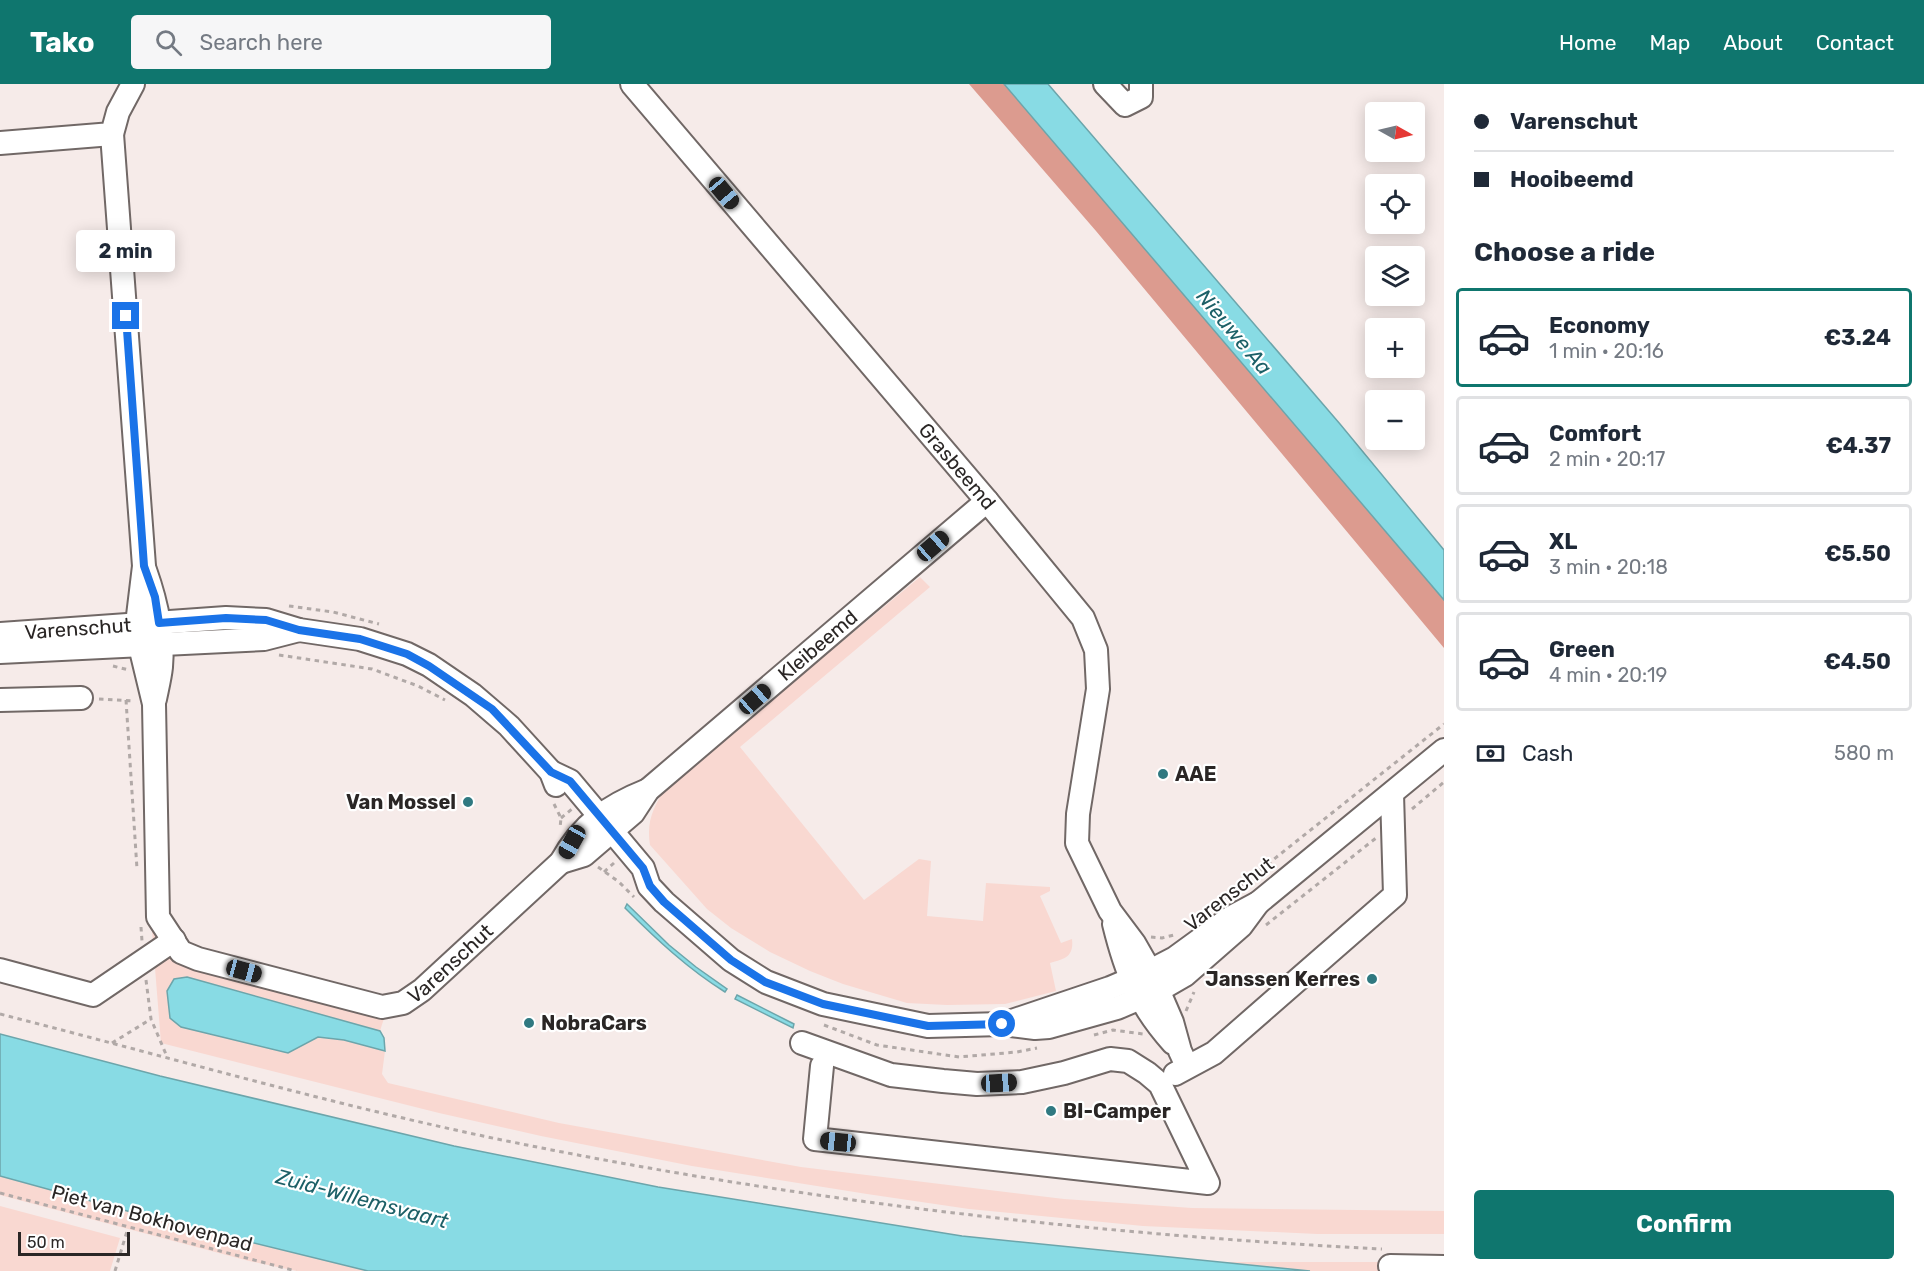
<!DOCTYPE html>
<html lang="en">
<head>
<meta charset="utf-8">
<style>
  body { margin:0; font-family:Rubik,sans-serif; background:#f6f6f7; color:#1f2937; height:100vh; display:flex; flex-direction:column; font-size:22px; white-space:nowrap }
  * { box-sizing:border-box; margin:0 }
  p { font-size:20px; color:#747a83 }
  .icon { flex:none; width:33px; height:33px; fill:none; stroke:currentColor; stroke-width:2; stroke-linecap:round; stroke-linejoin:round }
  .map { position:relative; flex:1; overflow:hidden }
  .sheet { display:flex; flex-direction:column; background:#fff; width:480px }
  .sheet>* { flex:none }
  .hud { display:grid; align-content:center; height:132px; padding:0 30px; background:#fff }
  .needle { width:39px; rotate:98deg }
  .buttons { position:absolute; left:1365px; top:18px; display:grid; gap:12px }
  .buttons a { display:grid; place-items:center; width:60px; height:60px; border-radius:6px; background:#fff; box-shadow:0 3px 15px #0003; font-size:30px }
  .scale { position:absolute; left:18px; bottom:15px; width:112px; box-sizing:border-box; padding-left:6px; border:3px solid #2a2625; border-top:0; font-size:16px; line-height:21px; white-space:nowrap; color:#2a2625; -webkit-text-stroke:4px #fff; paint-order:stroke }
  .end { position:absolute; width:27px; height:27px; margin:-14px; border:8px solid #1a73e8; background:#fff; box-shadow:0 0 0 3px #fff }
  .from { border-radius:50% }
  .bubble { position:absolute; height:42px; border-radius:6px; background:#fff; box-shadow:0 3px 15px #0003; font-size:20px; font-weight:700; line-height:42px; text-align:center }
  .car { position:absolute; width:18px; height:36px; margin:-18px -9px; border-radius:8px; box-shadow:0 0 4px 2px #0007; background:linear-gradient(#222 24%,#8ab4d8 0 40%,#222 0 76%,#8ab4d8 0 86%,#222 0) }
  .hud b { display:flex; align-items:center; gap:21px; height:57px; font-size:22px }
  .hud b+b { border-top:2px solid #e0e1e3 }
  .hud i { width:15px; height:15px; background:#1f2937 }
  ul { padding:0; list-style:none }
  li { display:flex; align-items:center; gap:18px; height:99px; margin:0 12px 9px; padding:0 18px; border:3px solid #e0e1e3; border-radius:6px }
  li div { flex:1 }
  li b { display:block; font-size:22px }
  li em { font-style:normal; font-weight:700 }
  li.on { border-color:#0f766e }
  li>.icon { width:54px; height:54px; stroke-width:1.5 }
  h2 { padding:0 30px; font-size:27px; line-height:72px }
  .pay { display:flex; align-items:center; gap:15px; height:66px; padding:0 30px; font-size:22px }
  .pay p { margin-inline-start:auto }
  .action { display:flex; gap:12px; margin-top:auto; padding:12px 30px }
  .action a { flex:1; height:69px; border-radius:6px; background:#0f766e; color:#fff; font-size:24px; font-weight:700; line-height:69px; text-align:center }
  header { display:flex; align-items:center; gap:36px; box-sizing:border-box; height:84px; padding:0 30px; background:#0f766e; color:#fff }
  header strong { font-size:28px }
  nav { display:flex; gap:33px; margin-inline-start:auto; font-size:21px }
  .search { width:420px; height:54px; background:#f6f6f7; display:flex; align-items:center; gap:15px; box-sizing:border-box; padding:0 21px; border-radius:6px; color:#747a83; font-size:22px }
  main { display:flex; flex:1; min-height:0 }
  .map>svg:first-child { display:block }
</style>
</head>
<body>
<header>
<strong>Tako</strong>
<div class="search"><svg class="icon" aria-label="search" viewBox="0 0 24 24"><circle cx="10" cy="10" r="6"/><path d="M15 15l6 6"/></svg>Search here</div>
<nav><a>Home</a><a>Map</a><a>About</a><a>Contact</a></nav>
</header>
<main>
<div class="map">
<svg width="1444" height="1187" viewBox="0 0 1444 1187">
  <rect width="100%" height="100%" fill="#f6ebe9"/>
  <path fill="#f9d8d1" d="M920,493L930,503L740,663L864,816L919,775L931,777L927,832L983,837L986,799L1050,803V807L1040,812L1061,859L1072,855C1074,873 1065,875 1050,879L1056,907L1005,920L947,921L907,919L843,900L810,887L770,868L731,844L707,825L650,761C646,736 654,723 666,703Z
    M151,834L176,872L385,931L380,947L187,893L288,969L318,953L344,956L385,967L382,990L388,999L559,1039L801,1083L1064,1115L1192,1124L1444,1127V1150H1317L1143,1142L969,1125L867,1110L692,1082L541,1052L439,1029L161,959Z
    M0,1092L160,1136L368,1187H297L249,1177L0,1111Z
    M0,1122L120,1154L110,1187H0Z
    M1219,1178H1388V1187H1310Z"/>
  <path fill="#dc9b8f" d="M969,0H1004L1444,516V564L1096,147Z"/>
  <path fill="#88dbe4" stroke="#6ca5ab" stroke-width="1.5" d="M1004,0H1048L1340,340L1444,466V516Z
    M627,820L669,861L696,883L727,905L725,908C688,885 656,855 625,824Z
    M187,893L380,947L384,954L385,967L344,956L318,953L288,969L181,943L170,934L167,907L174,895Z
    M737,911L794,940L793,944L735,915Z
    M0,950L160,992L454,1062L658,1103L962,1152L1310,1187H368L160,1136L0,1092Z"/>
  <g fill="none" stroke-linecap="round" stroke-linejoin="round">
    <defs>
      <g id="minor">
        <path id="s1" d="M632,0L987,417L1083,534L1096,566L1098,605L1078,730L1077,759L1110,827L1134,859L1150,887L1172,938L1180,967L1187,982"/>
        <path d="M1105,0L1125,21L1141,13V0"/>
        <path id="s2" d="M112,50L144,482L137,540L140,562L154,620L158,833L181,868L198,875L382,923L403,919L422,906L561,778C582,740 608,722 648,706"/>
        <path d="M0,59L112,50L118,28L133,0"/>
        <path d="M145,486C156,517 164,550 161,583C160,593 157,605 155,615"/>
        <path id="s3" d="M0,550L226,534L266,536L299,546L360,555L407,570L429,581L473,611L509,642L551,688L556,701"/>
        <path d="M0,568L264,555L299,546"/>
        <path d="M0,616L81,614"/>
        <path d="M551,688L570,697L643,784L649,802L664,818L731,876L766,898L823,920L928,942L1002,940L1035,944L1049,943L1117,924L1159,906L1185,891L1241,842L1258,819"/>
        <path id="s4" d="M561,778L584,771L633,729L648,706L987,417"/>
        <path d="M1114,840C1126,889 1139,921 1173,959"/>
        <path d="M0,886L93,911L174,856"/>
        <path d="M1009,938L1110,904L1150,887L1175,874L1230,834L1258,819L1444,666"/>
        <path d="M802,959L891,991L943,997L977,1000L1022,998L1064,989L1110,975L1128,977L1147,989L1160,1000L1208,1099L815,1055L822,982"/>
        <path d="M1175,990L1214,969L1395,811L1392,710"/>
        <path d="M1390,1182L1444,1183"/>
      </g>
    </defs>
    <use href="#minor" stroke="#716866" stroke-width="26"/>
    <path stroke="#b1a9a7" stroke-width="3" stroke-dasharray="4.5 4.5" stroke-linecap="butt" d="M289,522L333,528L379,540
      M279,571L372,585L418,602L445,616
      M113,582L129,586
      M99,615L134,617
      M126,616L137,785
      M554,720L561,734L560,744
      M1412,725L1444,698
      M561,734L572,725
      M598,783L619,798L634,813
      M604,788L614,779
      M1225,814L1444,640
      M1266,841L1376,754
      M141,843L142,857
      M1151,853L1162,854L1174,851
      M146,896L151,935L168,975
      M1186,927L1194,908
      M0,930C169,973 336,1022 507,1057C795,1116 1088,1150 1382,1165
      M824,941L877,961L959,973L1017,968L1037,964
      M1094,951L1113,946L1143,950
      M112,959L151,935
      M0,1109L296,1187
      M115,1187L128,1144"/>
    <use href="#minor" stroke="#fff" stroke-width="22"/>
  </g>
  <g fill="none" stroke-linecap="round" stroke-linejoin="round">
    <path stroke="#1a73e8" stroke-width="8" d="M126,232L144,482L155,513L159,539L226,534L266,536L299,546L360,555L407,570L429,582L492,625L551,688L570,697L643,784L650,802L664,818L731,876L765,898L823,920L928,942L1002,940"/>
  </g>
  <g fill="#307981" stroke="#fff" stroke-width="2">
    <circle cx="1163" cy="690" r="6"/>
    <circle cx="468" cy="718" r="6"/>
    <circle cx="1372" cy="895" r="6"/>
    <circle cx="529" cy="939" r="6"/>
    <circle cx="1051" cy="1027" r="6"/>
  </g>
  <g text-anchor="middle" stroke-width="4.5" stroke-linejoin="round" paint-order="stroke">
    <g font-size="20" fill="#2a2625" stroke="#fff">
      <text dy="7" stroke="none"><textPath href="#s1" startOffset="502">Grasbeemd</textPath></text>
      <text dy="7" stroke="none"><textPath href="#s3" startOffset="78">Varenschut</textPath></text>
      <text dy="7" stroke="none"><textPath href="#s4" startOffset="339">Kleibeemd</textPath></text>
      <text transform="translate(1229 810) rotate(-38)" y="7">Varenschut</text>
      <text dy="7" stroke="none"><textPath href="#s2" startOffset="1120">Varenschut</textPath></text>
      <text transform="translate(152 1134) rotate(15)" y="7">Piet van Bokhovenpad</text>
    </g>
    <g font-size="20" font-weight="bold" fill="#2a2625" stroke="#fff" text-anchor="start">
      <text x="1175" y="697">AAE</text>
      <text x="456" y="725" text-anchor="end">Van Mossel</text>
      <text x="1360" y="902" text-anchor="end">Janssen Kerres</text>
      <text x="541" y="946">NobraCars</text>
      <text x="1063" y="1034">BI-Camper</text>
    </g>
    <g font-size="21" font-style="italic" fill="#1c6067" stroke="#fff">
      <text transform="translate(1234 248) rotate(50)" y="7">Nieuwe Aa</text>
      <text transform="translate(362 1115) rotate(15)" y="7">Zuid-Willemsvaart</text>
    </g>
  </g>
</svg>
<div class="buttons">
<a><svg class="needle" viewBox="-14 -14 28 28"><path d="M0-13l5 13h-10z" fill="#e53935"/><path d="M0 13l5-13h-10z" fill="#747a83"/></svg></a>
<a><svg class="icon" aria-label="locate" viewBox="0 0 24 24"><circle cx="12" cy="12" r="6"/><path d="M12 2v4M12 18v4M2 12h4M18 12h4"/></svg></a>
<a><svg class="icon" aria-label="layers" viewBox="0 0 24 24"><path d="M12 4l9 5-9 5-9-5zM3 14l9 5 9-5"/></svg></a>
<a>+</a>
<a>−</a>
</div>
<div class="scale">50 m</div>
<i class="end from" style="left:1002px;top:940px"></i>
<i class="end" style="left:126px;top:232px"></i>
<div class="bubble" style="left:76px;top:146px;width:99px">2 min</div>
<i class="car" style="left:724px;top:109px;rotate:140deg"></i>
<i class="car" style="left:933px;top:462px;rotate:49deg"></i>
<i class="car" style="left:755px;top:615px;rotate:49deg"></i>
<i class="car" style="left:572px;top:758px;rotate:209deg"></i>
<i class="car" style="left:244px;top:887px;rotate:105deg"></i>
<i class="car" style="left:999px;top:999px;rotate:87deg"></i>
<i class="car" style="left:838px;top:1058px;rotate:276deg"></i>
</div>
<section class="sheet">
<div class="hud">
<b><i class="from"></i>Varenschut</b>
<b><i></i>Hooibeemd</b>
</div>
<h2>Choose a ride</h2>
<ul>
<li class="on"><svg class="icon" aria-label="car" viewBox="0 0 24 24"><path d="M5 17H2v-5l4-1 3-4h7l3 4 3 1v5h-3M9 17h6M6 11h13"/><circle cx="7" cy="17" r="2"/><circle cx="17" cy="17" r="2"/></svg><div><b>Economy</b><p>1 min · 20:16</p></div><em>€3.24</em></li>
<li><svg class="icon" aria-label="car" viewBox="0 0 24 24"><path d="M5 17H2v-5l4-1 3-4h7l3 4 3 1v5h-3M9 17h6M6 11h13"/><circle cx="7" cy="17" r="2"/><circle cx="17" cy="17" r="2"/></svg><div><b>Comfort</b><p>2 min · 20:17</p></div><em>€4.37</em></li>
<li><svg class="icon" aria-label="car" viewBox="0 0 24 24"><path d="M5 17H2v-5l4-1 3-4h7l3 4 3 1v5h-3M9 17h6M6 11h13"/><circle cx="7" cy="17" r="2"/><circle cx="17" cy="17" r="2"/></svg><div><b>XL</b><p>3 min · 20:18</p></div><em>€5.50</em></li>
<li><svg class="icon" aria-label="car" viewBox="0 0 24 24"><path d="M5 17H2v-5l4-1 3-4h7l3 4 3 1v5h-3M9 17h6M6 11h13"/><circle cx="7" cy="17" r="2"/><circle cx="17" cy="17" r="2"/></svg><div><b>Green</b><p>4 min · 20:19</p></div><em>€4.50</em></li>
</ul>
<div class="pay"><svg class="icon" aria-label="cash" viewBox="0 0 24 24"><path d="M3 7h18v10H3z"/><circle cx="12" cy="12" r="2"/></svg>Cash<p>580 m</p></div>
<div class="action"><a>Confirm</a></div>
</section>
</main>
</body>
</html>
